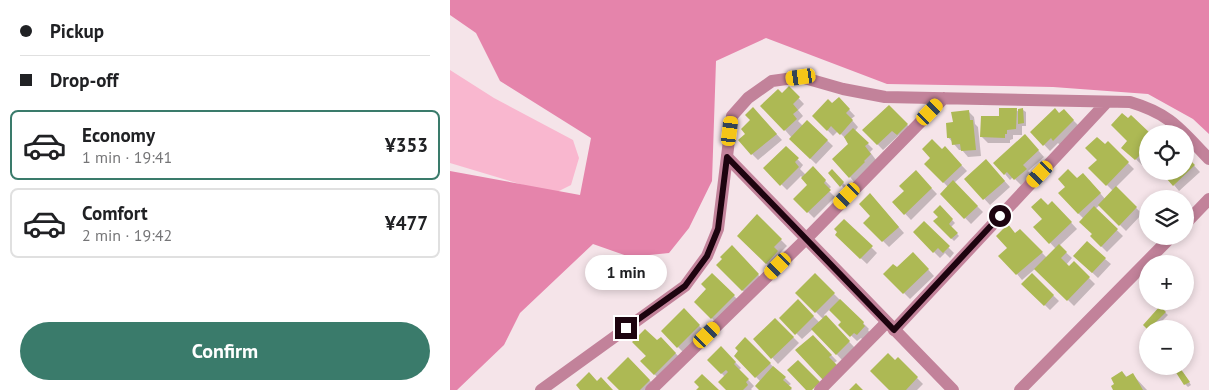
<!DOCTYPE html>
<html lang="en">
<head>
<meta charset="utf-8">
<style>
  body { margin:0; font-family:"PT Sans",sans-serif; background:#f6f6f6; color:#202124; height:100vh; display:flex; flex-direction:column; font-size:19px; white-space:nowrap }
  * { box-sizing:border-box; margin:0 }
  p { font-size:16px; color:#757577 }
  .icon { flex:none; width:28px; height:28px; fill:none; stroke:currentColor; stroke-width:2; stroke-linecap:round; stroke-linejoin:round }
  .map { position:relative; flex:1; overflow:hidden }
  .side { display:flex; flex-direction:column; background:#fff; width:450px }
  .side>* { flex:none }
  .guide { display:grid; align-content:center; height:110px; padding:0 20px; background:#fff }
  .buttons { position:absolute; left:689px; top:125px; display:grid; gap:10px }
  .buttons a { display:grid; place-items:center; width:55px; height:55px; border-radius:50%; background:#fff; box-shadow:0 2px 8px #0003; font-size:25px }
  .end { position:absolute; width:22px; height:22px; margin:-11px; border:6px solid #1d040f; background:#fff; box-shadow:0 0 0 2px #fff }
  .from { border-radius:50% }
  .bubble { position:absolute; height:35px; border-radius:18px; background:#fff; box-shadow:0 2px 8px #0003; font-size:16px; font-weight:700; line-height:35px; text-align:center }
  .car { position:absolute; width:15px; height:30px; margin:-15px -8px; border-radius:6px; box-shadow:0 0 4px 1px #0007; background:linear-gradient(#f5c518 24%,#345 0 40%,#f5c518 0 76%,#345 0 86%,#f5c518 0) }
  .guide b { display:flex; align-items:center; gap:18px; height:48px; font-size:19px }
  .guide b+b { border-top:1px solid #e0e0e0 }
  .guide i { width:12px; height:12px; background:#202124 }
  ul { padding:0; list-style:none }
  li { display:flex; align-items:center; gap:15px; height:70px; margin:0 10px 8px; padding:0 10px; border:2px solid #e0e0e0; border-radius:8px }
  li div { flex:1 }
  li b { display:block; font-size:19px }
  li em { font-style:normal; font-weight:700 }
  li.current { border-color:#3a7b6b }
  li>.icon { width:45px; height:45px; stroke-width:1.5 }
  .action { display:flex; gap:10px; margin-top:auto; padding:10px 20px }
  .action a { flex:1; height:58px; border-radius:30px; background:#3a7b6b; color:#fff; font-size:20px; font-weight:700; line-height:58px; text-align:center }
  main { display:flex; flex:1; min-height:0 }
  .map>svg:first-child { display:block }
</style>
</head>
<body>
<main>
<section class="side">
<div class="guide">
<b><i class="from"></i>Pickup</b>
<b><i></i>Drop-off</b>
</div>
<ul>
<li class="current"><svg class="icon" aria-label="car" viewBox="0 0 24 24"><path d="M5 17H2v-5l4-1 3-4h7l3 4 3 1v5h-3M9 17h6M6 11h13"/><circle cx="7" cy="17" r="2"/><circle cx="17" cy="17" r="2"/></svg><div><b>Economy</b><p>1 min · 19:41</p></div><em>¥353</em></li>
<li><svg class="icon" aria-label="car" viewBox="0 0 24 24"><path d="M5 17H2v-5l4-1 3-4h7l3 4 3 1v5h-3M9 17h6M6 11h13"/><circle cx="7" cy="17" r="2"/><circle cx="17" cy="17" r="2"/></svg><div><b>Comfort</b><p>2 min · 19:42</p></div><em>¥477</em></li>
</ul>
<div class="action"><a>Confirm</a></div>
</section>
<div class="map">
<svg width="759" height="390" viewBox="0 0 759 390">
  <rect width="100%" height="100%" fill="#f5e4e9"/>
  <path fill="#f9b7cf" d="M0,70L44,98L123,140L129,158L121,185L103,194L0,163Z"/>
  <path fill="#e584ab" d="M0,0H759V134L743,119L698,94L603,87L437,84L316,38L266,61L262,181L239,228L219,253L180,257L143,244L70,313L54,345L7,390H0V171L130,195L141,138L50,81L26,33L0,15Z"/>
  <path fill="#0003" d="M339,88L354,104L348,110L353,116L348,121L353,126L358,122L383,146L366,164L340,139L342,138L335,130L332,94Z
    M389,99L405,116L401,119L408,127L405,131L423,149L420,152L426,160L405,183L400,177L399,144L397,140L388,131L383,136L364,116L382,105Z
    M439,106L463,131L449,135L433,150L414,130Z
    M566,110L569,112L573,110L576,112V126H572V135H563V139L560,140V143H538L532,137L550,117Z
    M518,111L524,117L525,124L528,127L531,156L518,157L512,150H509L498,137L504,123Z
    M614,111L629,126L610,145L608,143L600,151L582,132Z
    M309,115L332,140L308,160L302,154L297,134Z
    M662,125L698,134V159L692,165L673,147L679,141Z
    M580,141L594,157L578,171L582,175L571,185L563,177L560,180L555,174Z
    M658,143L684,169L666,187L692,214L676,231L650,205L645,209L673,236L657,252L641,236L643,234L634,219L628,213L627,180H639L655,199L663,191L640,168L649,160L655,146Z
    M336,147L353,165L350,169L356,175L363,168L381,187L378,190L385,197L364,218L345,199L359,185L351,176L337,190L315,168Z
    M495,148L517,171L504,183L533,212L521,224L492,194L498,187L476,164Z
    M735,156L750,172L729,191L724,185L735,171Z
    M541,166L560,187L540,205L516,179Z
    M382,171L396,186L394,188L379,173Z
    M466,172L487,194L461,220L444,202L456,191Z
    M425,200L454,233L439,247L415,223L422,216Z
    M602,202L627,229L609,246L622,258L616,265L619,268L624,263L645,284L624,306L586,268L572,280L567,274L559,248L566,234L570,230L597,258L606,249L585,227L594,219L598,206Z
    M490,207L505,223L501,227L509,236L504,241L485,222L490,217Z
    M307,216L337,246L329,254L333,258L322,269L288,236Z
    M394,220L427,253L417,264L386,235Z
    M474,223L504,253L500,258L495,253L490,258L464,232Z
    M282,247L314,281L298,296L268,265Z
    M463,253L484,276L460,299L435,274L447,269Z
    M655,259L661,264L648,278L631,262Z
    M262,274L289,301L268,324L245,302L257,290Z
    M365,275L419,329L418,330L420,333L413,340L411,338L407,341L390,325L393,322L380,309L374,315L405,348L392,360L363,329L352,339L331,318L348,301L370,323L373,319L347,293Z
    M582,275L609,301L600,310L573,284Z
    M710,308L718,315L704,329H699Z
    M234,310L255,332L234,353L212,331Z
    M325,319L349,343L328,364L305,339Z
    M363,336L387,361L384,363L380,385Z
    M211,338L231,359L210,380L192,361Z
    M295,339L341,384L338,386L342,390H310L311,382L285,356Z
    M271,348L291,368L289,370L304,386L301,389L302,390H278L275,377L259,360Z
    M178,358L205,386L201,390H171Z
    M448,359L473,384L467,390H441L445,362Z
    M672,372L677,377L682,374L697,390H665Z
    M733,372L741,385L738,387L735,384Z"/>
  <path fill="#adb954" d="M339,86L350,97L343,104L348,110L343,114L347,119L334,131L310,106L328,89L332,93Z
    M389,97L400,109L396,113L403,120L390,135L381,126L377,131L362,116L378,99L382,103Z
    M439,105L458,124L447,135L442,131L427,145L412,130Z
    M303,107L327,134L301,155L288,140L295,134L291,129L300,120L295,115Z
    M549,108H567L566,129L557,130V134H555V138L530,137L531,116H549Z
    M573,108L574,123L568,124V109Z
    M605,108L609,113L614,109L624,120L603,141L601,138L593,146L580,132Z
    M519,110L520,120H523L526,150L511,151L510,144L502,145L501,138H497L496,123L503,122L501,112Z
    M672,113L678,118L681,115L701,134H698V140L695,142L698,147L685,160L671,148L677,141L661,125Z
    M357,120L378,140L360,159L339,139Z
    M403,128L419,143L415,146L421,154L414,161L415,162L399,178L382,159L398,144L394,137Z
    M575,134L589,150L573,165L577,169L564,180L557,172L554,175L543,163Z
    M647,137L655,144L658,141L679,162L656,186L638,168L647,160L635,148Z
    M482,139L492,149L495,146L512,165L493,183L474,164L480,158L472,149Z
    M336,146L349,158L345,162L349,167L330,186L313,168Z
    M698,151V161L693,156Z
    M735,155L745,165L723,186L710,171H735Z
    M536,159L555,181L533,200L514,179Z
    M363,166L376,180L374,183L381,190L357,213L343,199L357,185L351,178Z
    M382,169L394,182L390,187L378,173Z
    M618,169L627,178L633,173L651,193L628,214L608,193L615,187L608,179Z
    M466,170L482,188L454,215L442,202L454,191L449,186Z
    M503,180L528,206L514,219L490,194Z
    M666,186L687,207L669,226L648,205Z
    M420,193L449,227L432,242L413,223L420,216L409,204Z
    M591,198L598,205L602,201L622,222L599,244L583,227L592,219L581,207Z
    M490,205L503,219L499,224L508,233L501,239L483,221L488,217L483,212Z
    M644,206L668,229L651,247L640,236L642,234L629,222Z
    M307,214L332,239L324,247L328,251L316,264L287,236Z
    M394,219L423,246L410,259L385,235L387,232L384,229Z
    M474,221L500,246L493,253L488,248L483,253L463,232Z
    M558,224L565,233L570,229L593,252L566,275L548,256L557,248L546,236Z
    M637,241L656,258L642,273L623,256Z
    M609,244L617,252L611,258L619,266L624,261L640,277L617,301L584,269Z
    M282,245L309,274L292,291L266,265L272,259L270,257Z
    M463,252L479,269L453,294L433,274L443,264L447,267Z
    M262,273L285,295L261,319L244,302L256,289L251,284Z
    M365,273L385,293L365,313L345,293Z
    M582,273L604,295L594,306L571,284Z
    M348,299L364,316L345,335L329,318Z
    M390,299L414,322L413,324L415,326L407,335L404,333L400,337L388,325L391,322L379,310Z
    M710,306L716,312L699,329H697L693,325Z
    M234,308L250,325L227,348L211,331Z
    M376,315L400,341L386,355L361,329Z
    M325,318L344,337L321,359L303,339Z
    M195,329L207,340L211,337L226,353L204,375L190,361L196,356L182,342Z
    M363,335L382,355L379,357L388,366L373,380L345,350Z
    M295,337L321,363L305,378L284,356L288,351L285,348Z
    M271,346L286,362L284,364L299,379L296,382L298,385L293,390H276L268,382L278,372L276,370L271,374L257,360Z
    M438,353L445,360L448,357L468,377L456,390H439L420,371Z
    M178,357L200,380L190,390H169L157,378Z
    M348,360L370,382L362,390H356L337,370Z
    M323,366L336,377L333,380L342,388L340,390H309L305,386Z
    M730,368L740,382L734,385L725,371Z
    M672,371L676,377L683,373L693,390H663L661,386L664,384L661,378Z
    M139,372L147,381L151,377L163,390H130L126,385Z
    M252,374L269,390H246L249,387L244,382Z
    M406,383L413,390H399Z"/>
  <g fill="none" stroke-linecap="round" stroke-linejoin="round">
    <path stroke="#c2829a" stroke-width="12" d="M444,330L657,102
      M91,390L235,286L257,256L268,229L282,116L298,98L322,81L351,77L393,89L435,97L680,102C721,114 731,130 759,159
      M201,390L356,239L494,98
      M370,390L436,323"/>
    <path stroke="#c2829a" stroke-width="12" d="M277,157L503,390
      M735,224L759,199
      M570,390L722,236"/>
  </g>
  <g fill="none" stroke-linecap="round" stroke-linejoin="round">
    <path stroke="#1d040f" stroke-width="6" d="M176,328L235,286L257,256L268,229L277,157L444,330L550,216"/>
  </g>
</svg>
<div class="buttons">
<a><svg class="icon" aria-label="locate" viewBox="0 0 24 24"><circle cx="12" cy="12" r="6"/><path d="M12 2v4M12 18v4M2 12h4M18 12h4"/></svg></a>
<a><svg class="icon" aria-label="layers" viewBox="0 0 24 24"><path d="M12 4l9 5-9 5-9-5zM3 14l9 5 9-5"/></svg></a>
<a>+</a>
<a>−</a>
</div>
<i class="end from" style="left:550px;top:216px"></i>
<i class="end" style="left:176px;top:328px"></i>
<div class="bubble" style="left:135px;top:255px;width:82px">1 min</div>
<i class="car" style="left:351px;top:77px;rotate:262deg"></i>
<i class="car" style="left:480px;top:112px;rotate:44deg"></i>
<i class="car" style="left:280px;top:131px;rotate:7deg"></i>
<i class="car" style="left:590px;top:174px;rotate:223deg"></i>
<i class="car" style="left:397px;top:196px;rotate:224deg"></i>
<i class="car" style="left:328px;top:266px;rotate:225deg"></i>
<i class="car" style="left:257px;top:335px;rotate:46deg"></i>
</div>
</main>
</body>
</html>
